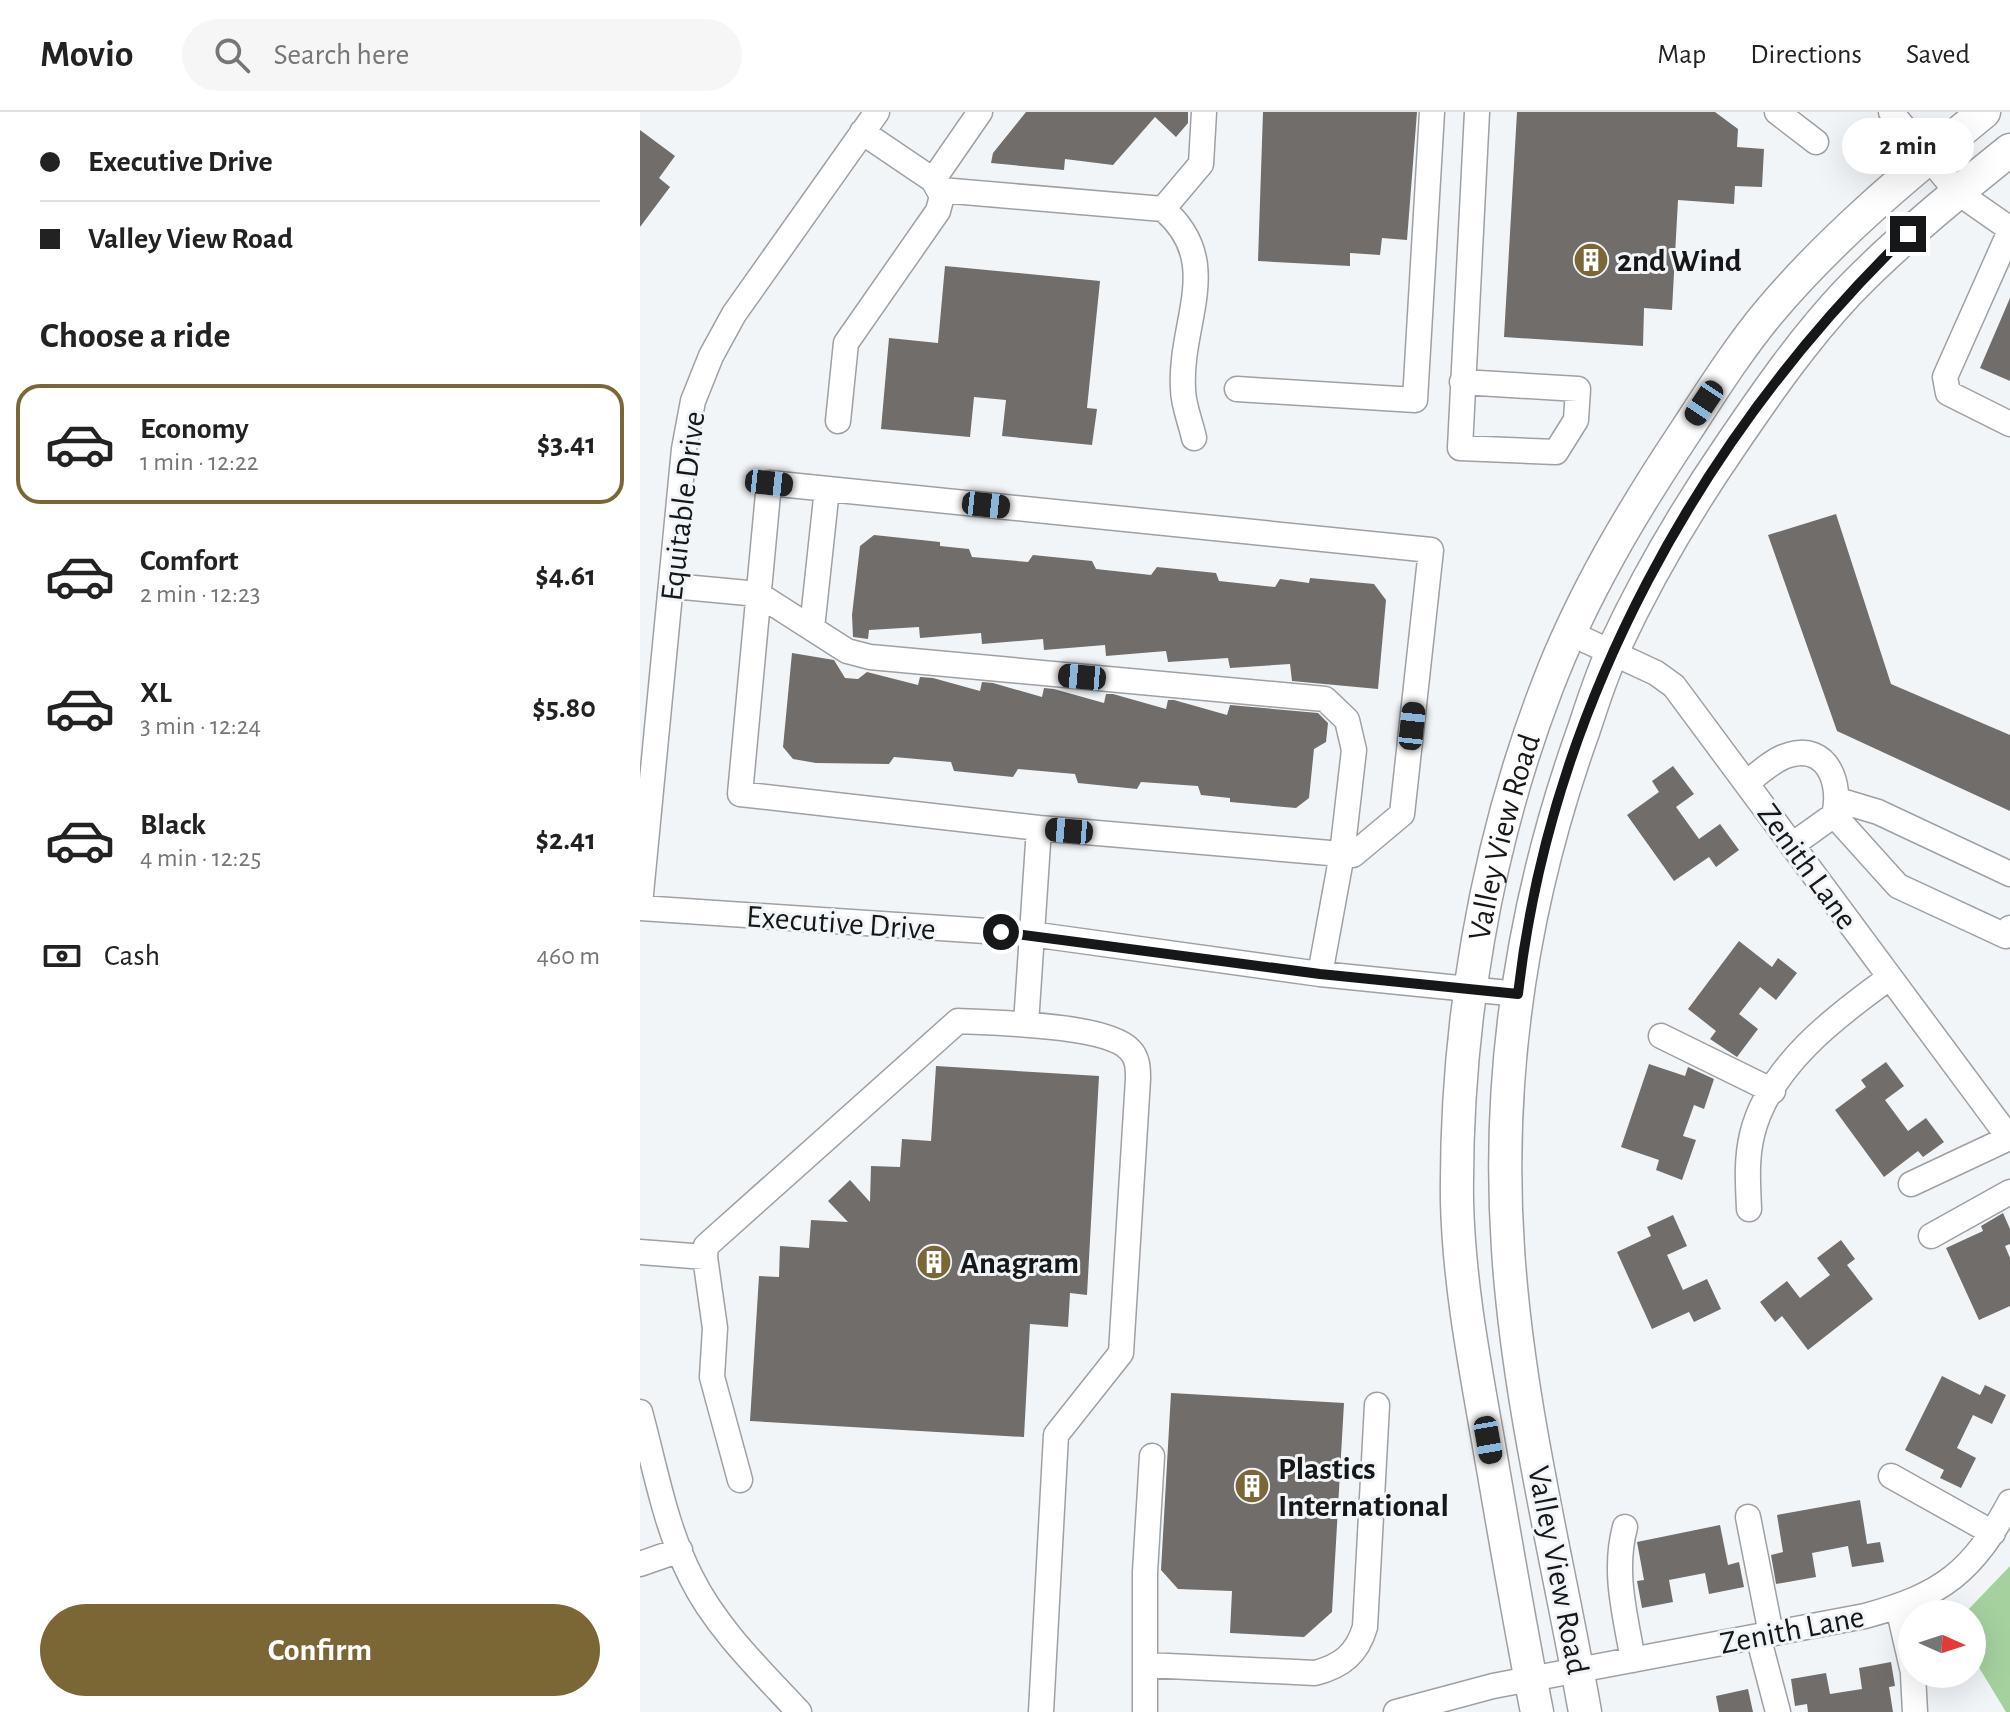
<!DOCTYPE html>
<html lang="en">
<head>
<meta charset="utf-8">
<style>
  body { margin:0; font-family:"Alegreya Sans",sans-serif; background:#f6f6f6; color:#222; height:100vh; display:flex; flex-direction:column; font-size:30px; white-space:nowrap }
  * { box-sizing:border-box; margin:0 }
  p { font-size:26px; color:#767676 }
  .icon { flex:none; width:44px; height:44px; fill:none; stroke:currentColor; stroke-width:2; stroke-linecap:round; stroke-linejoin:round }
  .map { position:relative; flex:1; overflow:hidden }
  .details { display:flex; flex-direction:column; background:#fff; width:640px }
  .details>* { flex:none }
  .hud { display:grid; align-content:center; height:176px; padding:0 40px; background:#fff }
  .needle { width:52px; rotate:93deg }
  .fabs { position:absolute; left:1258px; top:1488px; display:grid; gap:16px }
  .fabs a { display:grid; place-items:center; width:88px; height:88px; border-radius:50%; background:#fff; box-shadow:0 8px 32px #0002; font-size:40px }
  .end { position:absolute; width:36px; height:36px; margin:-18px; border:10px solid #161718; background:#fff; box-shadow:0 0 0 4px #fff }
  .from { border-radius:50% }
  .bubble { position:absolute; height:56px; border-radius:28px; background:#fff; box-shadow:0 8px 32px #0002; font-size:26px; font-weight:700; line-height:56px; text-align:center }
  .car { position:absolute; width:24px; height:48px; margin:-24px -12px; border-radius:10px; box-shadow:0 0 6px 2px #0007; background:linear-gradient(#222 24%,#8ab4d8 0 40%,#222 0 76%,#8ab4d8 0 86%,#222 0) }
  .hud b { display:flex; align-items:center; gap:28px; height:76px; font-size:30px }
  .hud b+b { border-top:2px solid #e0e0e0 }
  .hud i { width:20px; height:20px; background:#222 }
  ul { padding:0; list-style:none }
  li { display:flex; align-items:center; gap:24px; height:120px; margin:0 16px 12px; padding:0 24px; border:4px solid transparent; border-radius:24px }
  li div { flex:1 }
  li b { display:block; font-size:30px }
  li em { font-style:normal; font-weight:700 }
  li.active { border-color:#7b6736 }
  li>.icon { width:72px; height:72px; stroke-width:1.5 }
  h2 { padding:0 40px; font-size:36px; line-height:96px }
  .pay { display:flex; align-items:center; gap:20px; height:88px; padding:0 40px; font-size:30px }
  .pay p { margin-inline-start:auto }
  .action { display:flex; gap:16px; margin-top:auto; padding:16px 40px }
  .action a { flex:1; height:92px; border-radius:48px; background:#7b6736; color:#fff; font-size:32px; font-weight:700; line-height:92px; text-align:center }
  header { display:flex; align-items:center; gap:48px; box-sizing:border-box; height:112px; padding:0 40px; background:#fff; border-bottom:2px solid #e0e0e0 }
  header strong { font-size:38px }
  nav { display:flex; gap:44px; margin-inline-start:auto; font-size:28px }
  .search { width:560px; height:72px; background:#f6f6f6; display:flex; align-items:center; gap:20px; box-sizing:border-box; padding:0 28px; border-radius:44px; color:#767676; font-size:30px }
  main { display:flex; flex:1; min-height:0 }
  .map>svg:first-child { display:block }
</style>
</head>
<body>
<header>
<strong>Movio</strong>
<div class="search"><svg class="icon" aria-label="search" viewBox="0 0 24 24"><circle cx="10" cy="10" r="6"/><path d="M15 15l6 6"/></svg>Search here</div>
<nav><a>Map</a><a>Directions</a><a>Saved</a></nav>
</header>
<main>
<section class="details">
<div class="hud">
<b><i class="from"></i>Executive Drive</b>
<b><i></i>Valley View Road</b>
</div>
<h2>Choose a ride</h2>
<ul>
<li class="active"><svg class="icon" aria-label="car" viewBox="0 0 24 24"><path d="M5 17H2v-5l4-1 3-4h7l3 4 3 1v5h-3M9 17h6M6 11h13"/><circle cx="7" cy="17" r="2"/><circle cx="17" cy="17" r="2"/></svg><div><b>Economy</b><p>1 min · 12:22</p></div><em>$3.41</em></li>
<li><svg class="icon" aria-label="car" viewBox="0 0 24 24"><path d="M5 17H2v-5l4-1 3-4h7l3 4 3 1v5h-3M9 17h6M6 11h13"/><circle cx="7" cy="17" r="2"/><circle cx="17" cy="17" r="2"/></svg><div><b>Comfort</b><p>2 min · 12:23</p></div><em>$4.61</em></li>
<li><svg class="icon" aria-label="car" viewBox="0 0 24 24"><path d="M5 17H2v-5l4-1 3-4h7l3 4 3 1v5h-3M9 17h6M6 11h13"/><circle cx="7" cy="17" r="2"/><circle cx="17" cy="17" r="2"/></svg><div><b>XL</b><p>3 min · 12:24</p></div><em>$5.80</em></li>
<li><svg class="icon" aria-label="car" viewBox="0 0 24 24"><path d="M5 17H2v-5l4-1 3-4h7l3 4 3 1v5h-3M9 17h6M6 11h13"/><circle cx="7" cy="17" r="2"/><circle cx="17" cy="17" r="2"/></svg><div><b>Black</b><p>4 min · 12:25</p></div><em>$2.41</em></li>
</ul>
<div class="pay"><svg class="icon" aria-label="cash" viewBox="0 0 24 24"><path d="M3 7h18v10H3z"/><circle cx="12" cy="12" r="2"/></svg>Cash<p>460 m</p></div>
<div class="action"><a>Confirm</a></div>
</section>
<div class="map">
<svg width="1370" height="1600" viewBox="0 0 1370 1600">
  <rect width="100%" height="100%" fill="#f2f5f8"/>
  <path fill="#a5d19f" d="M1370,1454V1600H1366L1332,1544V1502H1324Z"/>
  <path fill="#706d6a" d="M386,0H548V11L536,25L515,5L473,53L425,47L424,58L351,51L353,41Z
    M623,0H777L767,128L742,126L740,143L710,141V154L618,149Z
    M877,0H1075L1098,17L1097,35L1124,37L1122,75L1095,74L1094,92L1038,88L1032,198L1004,196L1003,234L864,225Z
    M0,18L35,44L19,66L30,75L0,115Z
    M305,154L460,169L447,296L457,297L452,333L362,324L366,288L334,285L330,325L241,317L249,226L298,231Z
    M1370,186V269L1340,256Z
    M1196,402L1251,572L1370,623V699L1197,619L1128,423Z
    M234,423L300,430V434L329,437L332,445L388,450L393,443L452,449L456,457L511,463L517,455L576,461L579,469L635,475L640,467L669,471L670,466L734,472L746,488L738,577L652,569L650,552L590,556L588,546L528,550L526,539L466,544L465,533L404,538L403,527L342,532L341,521L280,526L279,515L229,518L228,527L213,525L212,503L220,434Z
    M152,541L194,548L205,566L218,567L227,560L278,573L280,565L293,566L340,579L342,570L353,571L402,585L404,576L414,577L464,591L466,582H473L526,597L528,588H534L587,603L590,593L678,601L688,611L686,630L674,637L669,686L656,696L590,690V686L561,683L558,674L501,670L497,677L438,671L435,662L378,657L373,665L314,659L311,650L254,645L249,652L176,651L153,647L143,635Z
    M1033,654L1054,682L1036,695L1059,727L1080,712L1099,738L1076,755L1069,745L1034,769L987,703L1019,680L1012,669Z
    M1099,829L1132,855L1138,846L1157,861L1136,888L1120,875L1099,902L1118,917L1097,945L1070,927L1076,919L1048,897Z
    M1246,950L1264,974L1245,988L1268,1019L1286,1006L1304,1030L1283,1045L1278,1039L1244,1065L1195,998L1226,975L1221,968Z
    M1009,952L1045,964L1048,955L1074,967L1064,997L1054,993L1043,1024L1056,1028L1042,1068L1016,1058L1019,1048L981,1035Z
    M296,954L459,964L447,1183L430,1181L428,1215L390,1212L384,1325L110,1309L119,1164L139,1165L140,1134L169,1136L171,1108L208,1110L188,1089L210,1068L230,1090L231,1054L260,1055L262,1027L291,1029Z
    M1363,1101L1370,1117V1132L1365,1134L1370,1146V1194L1339,1208L1306,1136L1343,1119L1341,1114Z
    M1033,1103L1047,1134L1027,1143L1043,1178L1067,1167L1081,1197L1054,1210L1049,1200L1012,1217L977,1140L1011,1124L1007,1115Z
    M1201,1128L1215,1147L1207,1153L1233,1187L1168,1238L1142,1204L1135,1210L1120,1190L1147,1169L1160,1186L1190,1163L1177,1146Z
    M1302,1264L1340,1283L1345,1273L1366,1283L1352,1312L1333,1303L1317,1336L1336,1346L1321,1376L1300,1366L1304,1358L1265,1338Z
    M531,1281L704,1291L692,1500L664,1525L590,1521L592,1479L538,1477L521,1458Z
    M1220,1388L1227,1432L1240,1430L1244,1450L1212,1455L1208,1434L1172,1441L1176,1465L1136,1472L1131,1443L1143,1440L1137,1403Z
    M1080,1413L1088,1453L1099,1450L1104,1475L1069,1482L1065,1461L1029,1468L1033,1490L1002,1496L997,1469L1004,1468L997,1430Z
    M1251,1550L1255,1574L1249,1575L1253,1600H1168L1167,1592L1155,1594L1151,1567L1186,1561L1190,1582L1222,1577L1219,1556Z
    M1108,1577L1113,1600H1079L1076,1584Z"/>
  <g fill="none" stroke-linecap="round" stroke-linejoin="round">
    <defs>
      <path id="minor" d="M1137,0L1176,30
        M1251,0L1317,80L1370,117
        M293,68L340,0
        M301,78L523,97
        M1370,119L1305,265L1308,281L1370,312
        M822,270L938,277L936,308L916,340L820,336L837,0
        M597,277L775,288L792,0
        M198,309L206,231L298,99L302,84L293,68L222,20
        M554,326C551,311 543,293 543,277C539,209 585,150 523,97L561,52L564,0
        M129,371L791,438L762,702L713,743L399,716L100,682Z
        M33,474L118,482L207,539L230,545L685,587L707,608L714,638L702,742L680,862
        M172,516L187,377
        M932,522L1016,561L1034,574L1370,1027
        M1107,671C1119,661 1134,647 1149,643C1188,631 1202,673 1194,703L1152,733
        M1198,688L1238,700L1370,762
        M1194,703L1258,774L1366,824L1370,816
        M0,792L44,337L53,289L71,244L94,202L237,0
        M0,796L391,822L680,862L878,882
        M386,912L399,716
        M1021,924L1133,979
        M1271,1072L1369,1026
        M1109,1097C1108,1072 1106,1048 1112,1023C1128,955 1196,904 1249,866
        M1291,1124L1370,1080
        M0,1140L65,1145L66,1134L318,909C353,911 467,912 490,938C498,946 498,957 498,967L481,1241L416,1323L401,1600
        M65,1145L75,1216L72,1265L100,1368
        M0,1300C15,1355 25,1414 51,1465C76,1516 121,1559 159,1600
        M1251,1364L1353,1421
        M1108,1405L1131,1522
        M985,1415C973,1460 985,1502 993,1548
        M0,1452L40,1438
        M1258,1495L1272,1556
        M1118,1524L1138,1600
        M507,1553L675,1561C702,1554 717,1542 725,1515L737,1293
        M1273,1562L1275,1600
        M505,1600V1460L512,1344
        M756,1600L853,1574L1225,1504C1302,1483 1332,1461 1370,1390"/>
      <g id="major">
        <path id="s1" d="M897,1600C879,1510 864,1419 848,1328C834,1249 819,1170 817,1090C815,917 845,736 907,575C942,483 993,398 1047,317C1073,277 1099,236 1129,200C1192,125 1268,62 1344,0"/>
        <path d="M945,1600C918,1447 878,1293 868,1137C856,960 884,784 944,617C953,590 962,561 974,536C1007,465 1047,397 1091,333C1127,280 1163,228 1207,181C1257,129 1314,83 1370,38"/>
      </g>
    </defs>
    <use href="#minor" stroke="#9ea0a3" stroke-width="27"/>
    <use href="#major" stroke="#9ea0a3" stroke-width="35"/>
    <use href="#minor" stroke="#fff" stroke-width="24"/>
    <use href="#major" stroke="#fff" stroke-width="32"/>
  </g>
  <g fill="none" stroke-linecap="round" stroke-linejoin="round">
    <path stroke="#161718" stroke-width="10" d="M361,820L680,862L878,882C911,593 1061,323 1268,122"/>
  </g>
  <defs>
    <symbol id="building-disc" viewBox="-11 -11 22 22"><circle r="9.5" fill="#7b6736" stroke="#f2f5f8"/><path d="M-4-6H4V6H1V3H-1V6H-4ZM-2.5-4.3h1.7v1.8h-1.7ZM.8-4.3h1.7v1.8H.8ZM-2.5-1h1.7V.8h-1.7ZM.8-1h1.7V.8H.8Z" fill="#fff"/></symbol>
  </defs>
  <g fill-rule="evenodd">
    <use href="#building-disc" x="931" y="128" width="40" height="40"/>
    <use href="#building-disc" x="274" y="1130" width="40" height="40"/>
    <use href="#building-disc" x="592" y="1354" width="40" height="40"/>
  </g>
  <g text-anchor="middle" stroke-width="6" stroke-linejoin="round" paint-order="stroke">
    <g font-size="32" font-weight="bold" fill="#161718" stroke="#f2f5f8" text-anchor="start">
      <text x="977" y="159">2nd Wind</text>
      <text x="320" y="1161">Anagram</text>
      <text x="638" y="1367">Plastics<tspan x="638" dy="37">International</tspan></text>
    </g>
    <g font-size="32" fill="#161718" stroke="#f2f5f8">
      <text transform="translate(42 394) rotate(-83)" y="11">Equitable Drive</text>
      <text dy="11" stroke="none"><textPath href="#s1" startOffset="886">Valley View Road</textPath></text>
      <text transform="translate(1168 754) rotate(54)" y="11">Zenith Lane</text>
      <text transform="translate(201 810) rotate(4)" y="11">Executive Drive</text>
      <text transform="translate(919 1458) rotate(79)" y="11">Valley View Road</text>
      <text transform="translate(1152 1517) rotate(-11)" y="11">Zenith Lane</text>
    </g>
  </g>
</svg>
<div class="fabs">
<a><svg class="needle" viewBox="-14 -14 28 28"><path d="M0-13l5 13h-10z" fill="#e53935"/><path d="M0 13l5-13h-10z" fill="#767676"/></svg></a>
</div>
<i class="end from" style="left:361px;top:820px"></i>
<i class="end" style="left:1268px;top:122px"></i>
<div class="bubble" style="left:1202px;top:6px;width:132px">2 min</div>
<i class="car" style="left:1064px;top:291px;rotate:214deg"></i>
<i class="car" style="left:129px;top:371px;rotate:96deg"></i>
<i class="car" style="left:346px;top:393px;rotate:96deg"></i>
<i class="car" style="left:442px;top:565px;rotate:275deg"></i>
<i class="car" style="left:772px;top:614px;rotate:6deg"></i>
<i class="car" style="left:429px;top:719px;rotate:275deg"></i>
<i class="car" style="left:848px;top:1328px;rotate:170deg"></i>
</div>
</main>
</body>
</html>
